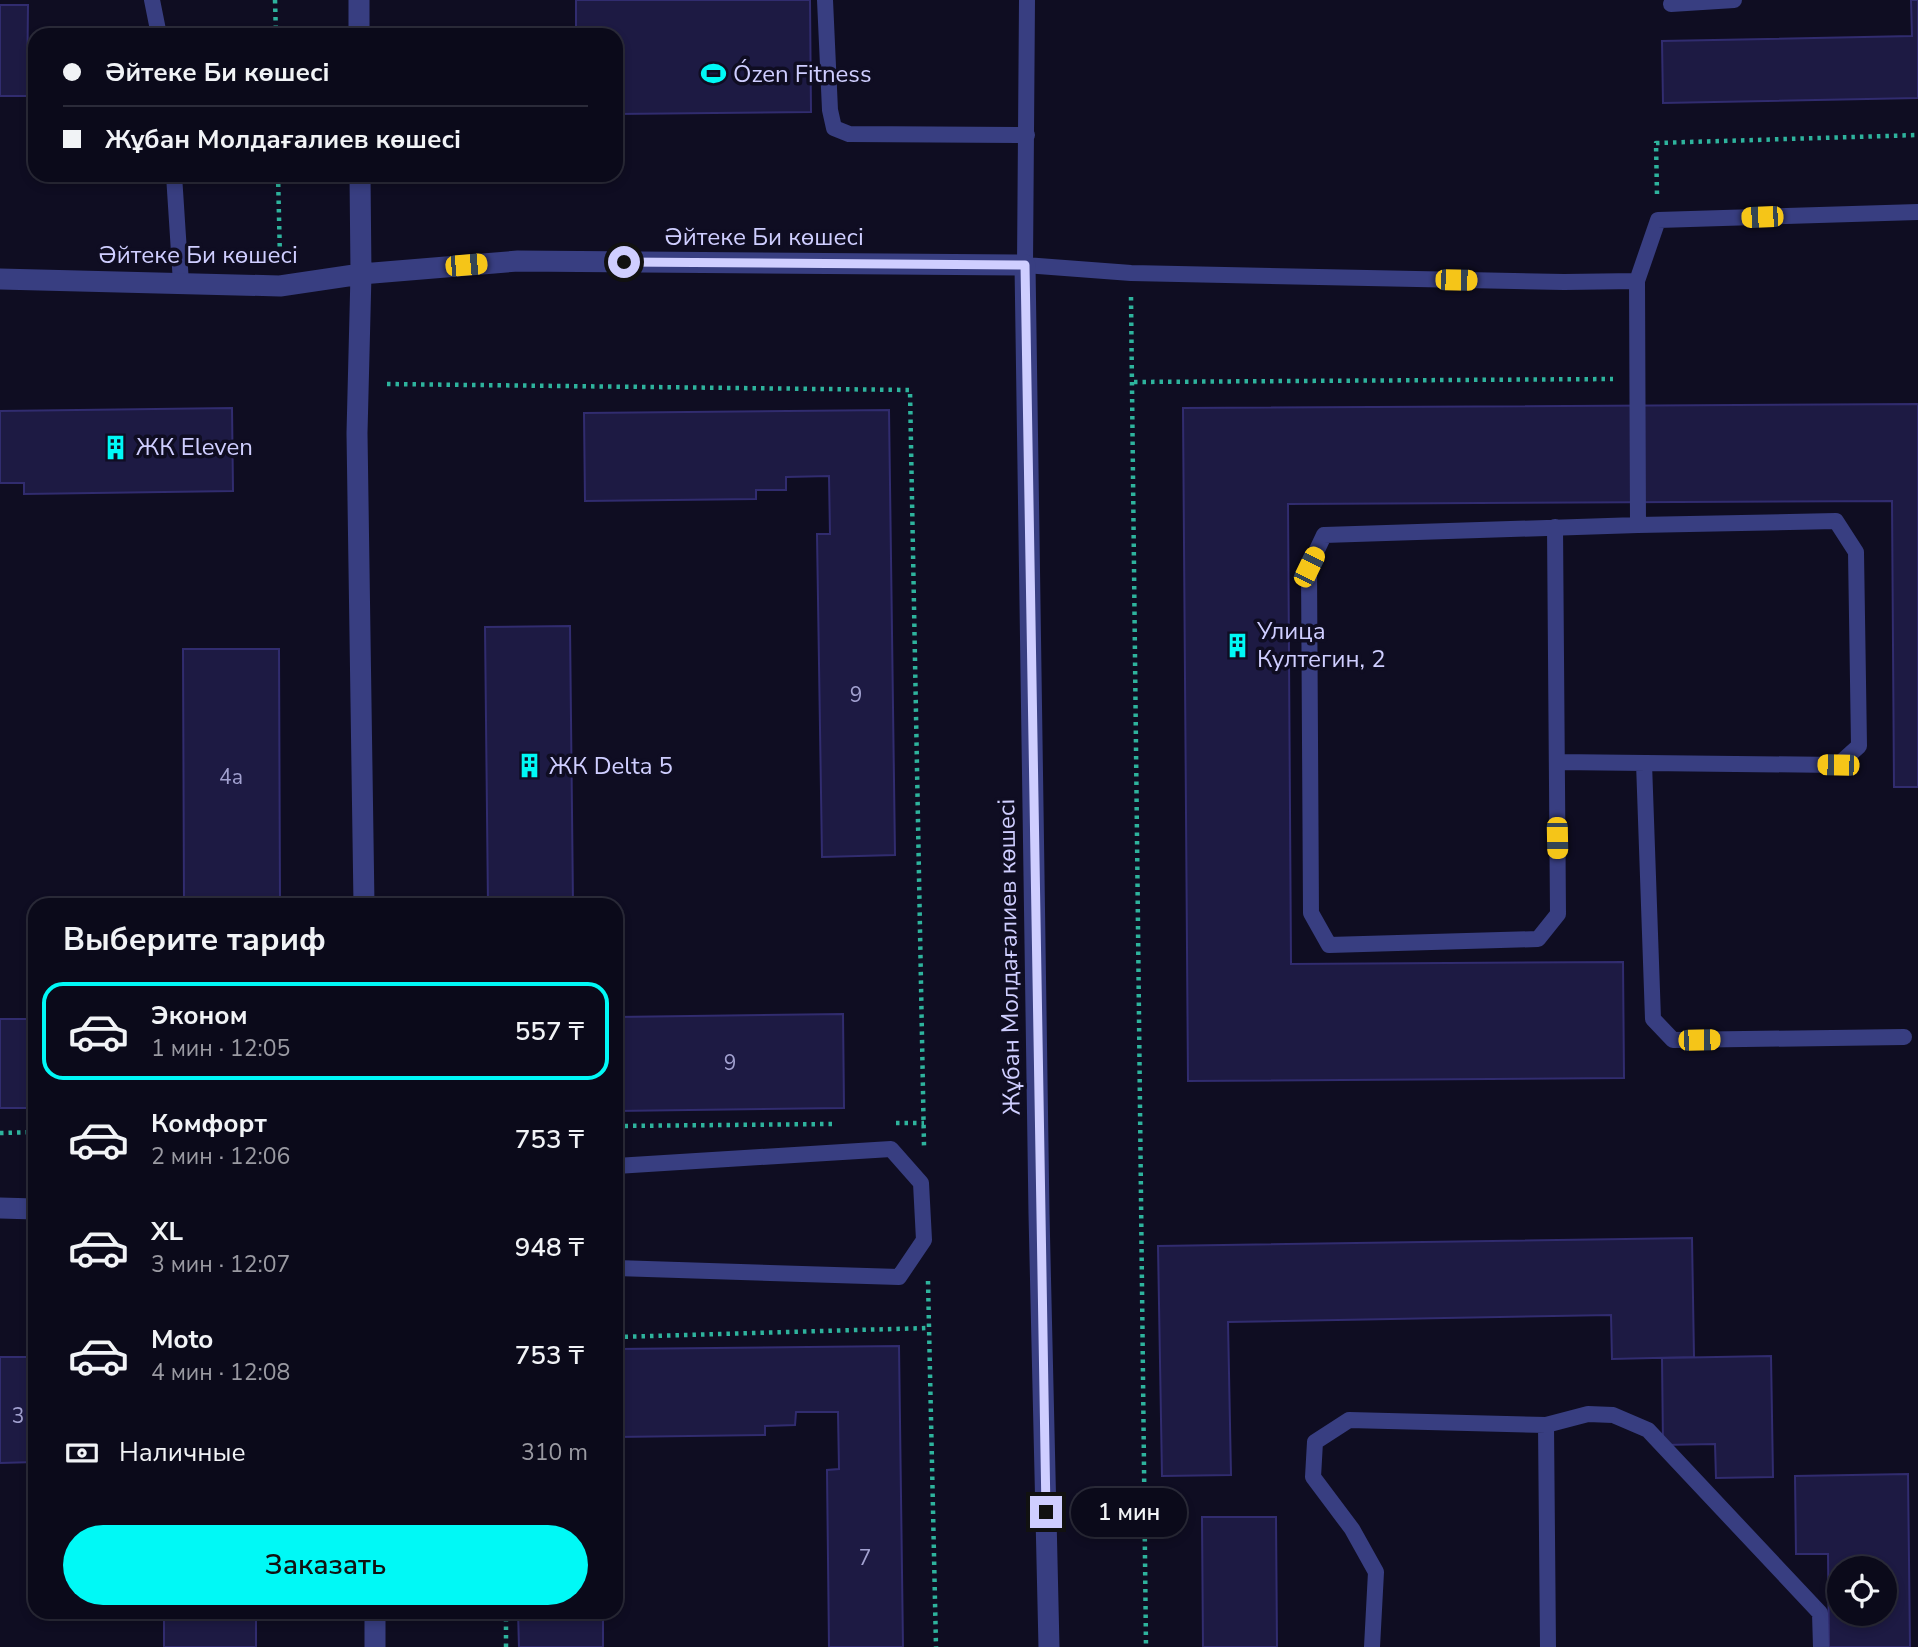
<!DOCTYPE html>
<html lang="ru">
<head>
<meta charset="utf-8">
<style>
  body { margin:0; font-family:"Nunito Sans",sans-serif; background:#141323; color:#f1f3f6; height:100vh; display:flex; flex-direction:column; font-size:26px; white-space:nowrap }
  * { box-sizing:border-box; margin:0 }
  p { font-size:23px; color:#9a9aa2 }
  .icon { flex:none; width:38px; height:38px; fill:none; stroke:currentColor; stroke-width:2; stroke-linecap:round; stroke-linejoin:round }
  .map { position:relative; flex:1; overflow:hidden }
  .panel { position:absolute; left:28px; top:898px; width:595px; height:721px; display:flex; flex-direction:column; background:#0b0a1a; border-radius:21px; box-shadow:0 4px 10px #0003,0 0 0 2px #2b2b39 }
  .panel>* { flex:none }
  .banner { position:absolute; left:28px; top:28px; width:595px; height:154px; border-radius:21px; box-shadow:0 4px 10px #0003,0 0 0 2px #2b2b39; display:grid; align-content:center; height:154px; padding:0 35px; background:#0b0a1a }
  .fabs { position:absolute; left:1827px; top:1556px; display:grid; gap:14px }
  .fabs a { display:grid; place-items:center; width:70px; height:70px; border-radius:50%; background:#0b0a1a; box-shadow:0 4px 10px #0003,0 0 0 2px #2b2b39; font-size:35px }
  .end { position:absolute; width:32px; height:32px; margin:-16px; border:9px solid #cfceff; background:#111; box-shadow:0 0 0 4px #111 }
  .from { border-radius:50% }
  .bubble { position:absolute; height:49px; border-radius:24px; background:#0b0a1a; box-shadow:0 4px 10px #0003,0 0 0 2px #2b2b39; font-size:23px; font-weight:600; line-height:49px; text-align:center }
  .car { position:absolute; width:21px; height:42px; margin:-21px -10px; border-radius:9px; box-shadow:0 0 5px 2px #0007; background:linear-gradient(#f5c518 24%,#345 0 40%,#f5c518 0 76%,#345 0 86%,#f5c518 0) }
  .banner b { display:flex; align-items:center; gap:24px; height:66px; font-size:26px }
  .banner b+b { border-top:2px solid #2b2b39 }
  .banner i { width:18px; height:18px; background:#f1f3f6 }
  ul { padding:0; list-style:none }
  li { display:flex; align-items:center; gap:21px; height:98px; margin:0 14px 10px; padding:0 21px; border:4px solid transparent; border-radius:21px }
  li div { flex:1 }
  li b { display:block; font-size:26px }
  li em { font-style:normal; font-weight:600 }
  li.active { border-color:#00f9f6 }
  li>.icon { width:63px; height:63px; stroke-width:1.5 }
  h2 { padding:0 35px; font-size:32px; line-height:84px }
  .pay { display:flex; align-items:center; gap:18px; height:77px; padding:0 35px; font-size:26px }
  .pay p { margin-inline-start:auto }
  .primary-button { display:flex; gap:14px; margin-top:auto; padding:14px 35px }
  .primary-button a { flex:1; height:80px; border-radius:42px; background:#00f9f6; color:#111; font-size:28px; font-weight:600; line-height:80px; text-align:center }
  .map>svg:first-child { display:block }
</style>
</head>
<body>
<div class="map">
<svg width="1918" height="1647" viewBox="0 0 1918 1647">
  <rect width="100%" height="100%" fill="#0f0d22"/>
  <path fill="#1d1a43" stroke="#312c6f" stroke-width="2" fill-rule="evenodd" d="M576,0H810L811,112L616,114V35H576Z
    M1911,0H1918V98L1663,103L1662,41L1912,36Z
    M0,5H28L27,96H0Z
    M1918,404V787H1894L1892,501L1288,504L1291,964L1623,962L1624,1078L1188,1081L1183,408Z
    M232,408L233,491L24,494V483H0V411Z
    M889,410L895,855L822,857L817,534H830L829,476L786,477V490H756V499L585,501L584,413Z
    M570,626L573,905H488L485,627Z
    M183,649H279L280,905H184Z
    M843,1014L844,1108L616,1111V1017Z
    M0,1019H35V1108H0Z
    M1692,1238L1694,1357L1612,1359L1611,1315L1228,1322L1231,1475L1162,1476L1158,1246Z
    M899,1346L903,1647H829L827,1470L839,1469L838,1412H796L795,1425L765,1426V1435L616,1437V1349Z
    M1771,1356L1773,1477L1716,1478L1715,1444L1663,1445L1662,1358Z
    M0,1357H33L35,1462L0,1463Z
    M1908,1474L1910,1647H1829L1828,1554H1796L1795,1476ZM1839,1568H1885V1614H1839Z
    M1202,1517H1276L1277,1647H1203Z
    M164,1612H256V1647H164Z
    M518,1612H603V1647H519Z"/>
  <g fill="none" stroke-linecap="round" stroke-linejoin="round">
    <path stroke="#2eb39d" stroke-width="4.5" stroke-dasharray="3.5 5" stroke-linecap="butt" d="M275,0L276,35
      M278,175L280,258
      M1657,194L1656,143L1918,135
      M1131,297L1146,1647
      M1134,382L1613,379
      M387,384L910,390L924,1146
      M896,1123H924
      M616,1126L832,1124
      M0,1133L35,1132
      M928,1281L936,1647
      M616,1337L927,1328
      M506,1647V1612"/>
    <path stroke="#383e81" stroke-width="16" d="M152,0L159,35
      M825,0L830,110L834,128L849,134L1027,135
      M1027,0L1025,265L1131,273L1564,282L1637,281
      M1671,4L1734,0
      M174,175L181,283
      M1555,527L1558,914L1538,939L1329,945L1311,913L1309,567L1324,535L1638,525L1637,281L1658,220L1918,212
      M1557,762L1838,765L1859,746L1856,552L1836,521L1638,525
      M1644,763L1653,1019L1673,1040L1904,1037
      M616,1166L891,1149L921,1183L924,1240L899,1277L616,1268
      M1546,1425L1548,1647
      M1372,1647L1376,1572L1352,1529L1313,1477L1315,1442L1349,1420L1546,1425L1588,1414L1613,1415L1648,1430L1820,1613L1821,1647"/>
    <path stroke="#383e81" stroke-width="21" d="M359,0V35
      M360,175L361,274L357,433L364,905
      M0,279L280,286L361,274L518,261L1025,265L1039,1214L1049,1647
      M0,1208L35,1209
      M375,1612V1647"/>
  </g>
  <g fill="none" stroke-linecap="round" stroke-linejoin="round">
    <path stroke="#cfceff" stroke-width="9" d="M624,262L1025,265L1046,1512"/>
  </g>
  <defs>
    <symbol id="stadium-bare" viewBox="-9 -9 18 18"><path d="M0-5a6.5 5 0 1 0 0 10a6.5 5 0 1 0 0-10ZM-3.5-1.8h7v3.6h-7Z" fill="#00f9f6" stroke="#0f0d22" stroke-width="2.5" paint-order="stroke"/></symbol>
    <symbol id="building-bare" viewBox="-9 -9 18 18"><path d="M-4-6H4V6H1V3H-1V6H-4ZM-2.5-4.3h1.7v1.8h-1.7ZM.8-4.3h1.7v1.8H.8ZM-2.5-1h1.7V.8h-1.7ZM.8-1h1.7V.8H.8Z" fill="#00f9f6" stroke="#0f0d22" stroke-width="2.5" paint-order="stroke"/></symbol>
  </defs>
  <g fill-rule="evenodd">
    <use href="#stadium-bare" x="696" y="56" width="35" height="35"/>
    <use href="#building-bare" x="98" y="430" width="35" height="35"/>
    <use href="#building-bare" x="1220" y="628" width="35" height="35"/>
    <use href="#building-bare" x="512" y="748" width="35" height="35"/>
  </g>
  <g text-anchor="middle" stroke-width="7" stroke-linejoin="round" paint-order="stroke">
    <g font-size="21" fill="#a2a1d0">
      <text x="856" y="702">9</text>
      <text x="231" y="784">4а</text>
      <text x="730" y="1070">9</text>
      <text x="18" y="1423">3</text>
      <text x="865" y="1565">7</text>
    </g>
    <g font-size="24" fill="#cfceff" stroke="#0f0d22" text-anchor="start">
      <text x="733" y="82">Ózen Fitness</text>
      <text x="136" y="455">ЖК Eleven</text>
      <text x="1257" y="639">Улица<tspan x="1257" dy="28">Култегин, 2</tspan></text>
      <text x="549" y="774">ЖК Delta 5</text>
    </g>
    <g font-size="24" fill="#cfceff" stroke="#0f0d22">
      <text x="764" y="245">Әйтеке Би көшесі</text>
      <text x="198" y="263">Әйтеке Би көшесі</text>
      <text transform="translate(1009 957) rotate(-91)" y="8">Жұбан Молдағалиев көшесі</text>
    </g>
  </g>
</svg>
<div class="fabs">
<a><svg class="icon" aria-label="locate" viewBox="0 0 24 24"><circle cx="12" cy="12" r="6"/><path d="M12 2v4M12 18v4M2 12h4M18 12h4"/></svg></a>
</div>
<i class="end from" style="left:624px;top:262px"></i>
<i class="end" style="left:1046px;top:1512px"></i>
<div class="bubble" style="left:1071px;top:1488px;width:116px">1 мин</div>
<i class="car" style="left:1762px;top:217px;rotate:268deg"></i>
<i class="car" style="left:466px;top:265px;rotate:85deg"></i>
<i class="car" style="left:1456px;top:280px;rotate:91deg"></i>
<i class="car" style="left:1309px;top:567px;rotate:26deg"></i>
<i class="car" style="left:1838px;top:765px;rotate:271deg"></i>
<i class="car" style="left:1557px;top:838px;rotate:179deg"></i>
<i class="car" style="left:1699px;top:1040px;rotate:89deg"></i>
<div class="banner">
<b><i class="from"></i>Әйтеке Би көшесі</b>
<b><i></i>Жұбан Молдағалиев көшесі</b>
</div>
<section class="panel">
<h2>Выберите тариф</h2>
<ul>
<li class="active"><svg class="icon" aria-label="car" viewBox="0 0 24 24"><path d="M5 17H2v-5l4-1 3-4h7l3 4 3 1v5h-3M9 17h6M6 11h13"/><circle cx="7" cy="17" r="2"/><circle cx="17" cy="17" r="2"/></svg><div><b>Эконом</b><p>1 мин · 12:05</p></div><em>557 ₸</em></li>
<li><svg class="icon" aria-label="car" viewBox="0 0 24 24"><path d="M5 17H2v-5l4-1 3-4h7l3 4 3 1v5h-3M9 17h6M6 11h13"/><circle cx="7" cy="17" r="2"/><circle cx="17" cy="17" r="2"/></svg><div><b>Комфорт</b><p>2 мин · 12:06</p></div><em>753 ₸</em></li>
<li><svg class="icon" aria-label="car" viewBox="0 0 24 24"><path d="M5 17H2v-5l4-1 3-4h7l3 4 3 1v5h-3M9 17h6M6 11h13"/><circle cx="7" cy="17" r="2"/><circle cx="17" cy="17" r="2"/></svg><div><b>XL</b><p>3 мин · 12:07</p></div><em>948 ₸</em></li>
<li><svg class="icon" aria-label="car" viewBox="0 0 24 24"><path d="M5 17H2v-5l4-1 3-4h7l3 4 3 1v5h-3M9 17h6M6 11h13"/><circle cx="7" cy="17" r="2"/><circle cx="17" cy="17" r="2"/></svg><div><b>Moto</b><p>4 мин · 12:08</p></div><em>753 ₸</em></li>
</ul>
<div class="pay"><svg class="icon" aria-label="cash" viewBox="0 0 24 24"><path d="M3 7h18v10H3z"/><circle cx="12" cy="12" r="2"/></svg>Наличные<p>310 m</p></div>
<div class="primary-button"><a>Заказать</a></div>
</section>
</div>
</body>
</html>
